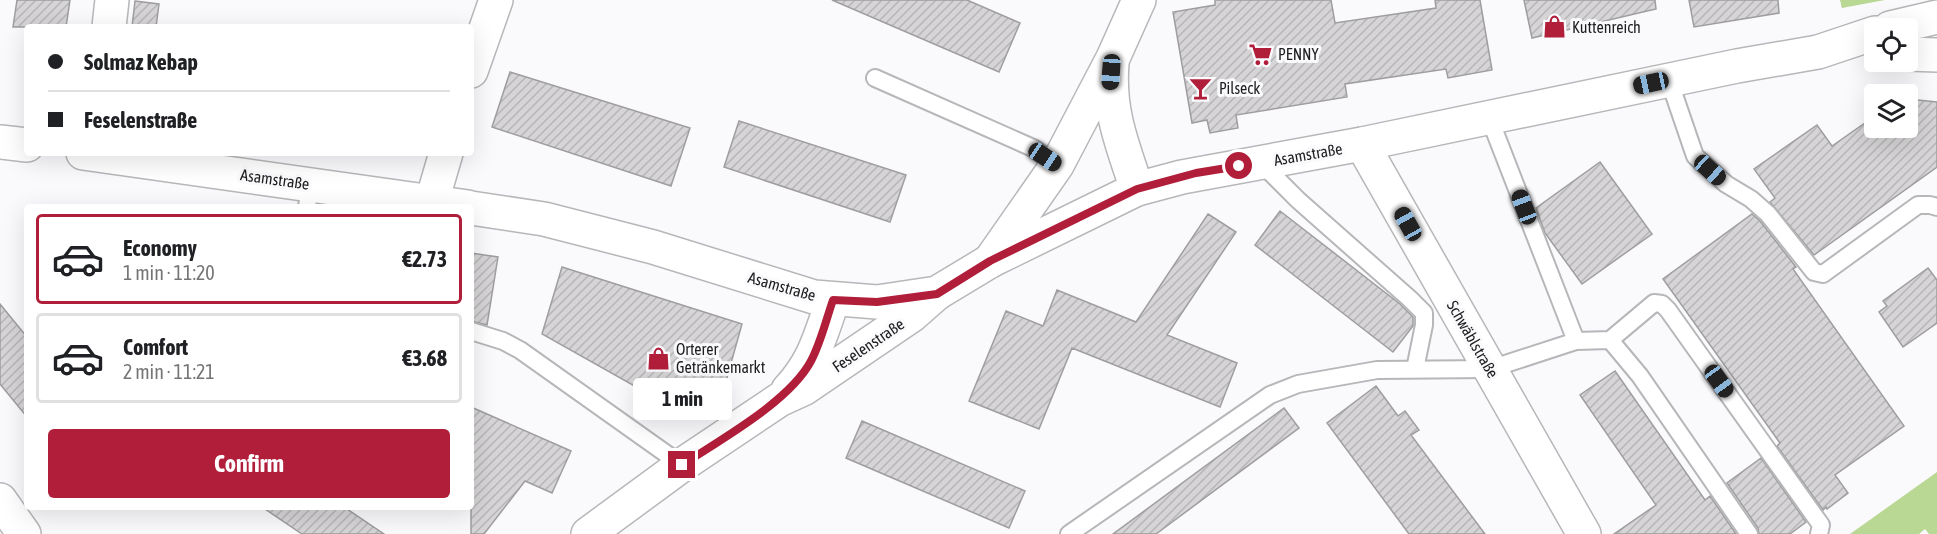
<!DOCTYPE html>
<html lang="en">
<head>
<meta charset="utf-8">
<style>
  body { margin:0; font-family:"Asap Condensed",sans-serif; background:#f2f2f2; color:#202124; height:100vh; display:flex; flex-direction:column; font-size:22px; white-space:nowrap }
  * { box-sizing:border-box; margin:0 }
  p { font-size:20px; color:#757577 }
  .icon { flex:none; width:33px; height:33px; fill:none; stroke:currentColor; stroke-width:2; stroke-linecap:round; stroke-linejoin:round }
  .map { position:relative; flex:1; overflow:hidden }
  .side { position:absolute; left:24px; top:204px; width:450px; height:306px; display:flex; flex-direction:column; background:#fff; border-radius:6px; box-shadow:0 6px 24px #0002 }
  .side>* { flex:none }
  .hud { position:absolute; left:24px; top:24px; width:450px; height:132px; border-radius:6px; box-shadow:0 6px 24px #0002; display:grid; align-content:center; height:132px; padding:0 24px; background:#fff }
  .buttons { position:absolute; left:1864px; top:18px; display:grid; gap:12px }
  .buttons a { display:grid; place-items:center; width:54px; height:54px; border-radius:6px; background:#fff; box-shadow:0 6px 24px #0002; font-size:30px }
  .end { position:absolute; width:27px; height:27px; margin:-14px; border:8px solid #b11e3a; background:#fff; box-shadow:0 0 0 3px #fff }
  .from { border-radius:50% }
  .bubble { position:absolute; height:42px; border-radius:6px; background:#fff; box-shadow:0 6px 24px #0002; font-size:20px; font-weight:700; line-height:42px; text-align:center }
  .car { position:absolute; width:18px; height:36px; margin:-18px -9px; border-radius:8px; box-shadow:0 0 4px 2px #0007; background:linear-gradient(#222 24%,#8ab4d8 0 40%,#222 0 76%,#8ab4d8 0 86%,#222 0) }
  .hud b { display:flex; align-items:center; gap:21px; height:57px; font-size:22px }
  .hud b+b { border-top:2px solid #e0e0e0 }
  .hud i { width:15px; height:15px; background:#202124 }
  ul { padding:10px 0 0; list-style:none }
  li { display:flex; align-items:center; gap:18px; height:90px; margin:0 12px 9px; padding:0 12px; border:3px solid #e0e0e0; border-radius:6px }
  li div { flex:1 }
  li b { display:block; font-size:22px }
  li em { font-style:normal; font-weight:700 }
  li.selected { border-color:#b11e3a }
  li>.icon { width:54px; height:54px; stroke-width:1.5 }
  .cta { display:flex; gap:12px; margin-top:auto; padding:12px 24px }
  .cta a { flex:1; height:69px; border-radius:6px; background:#b11e3a; color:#fff; font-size:24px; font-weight:700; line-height:69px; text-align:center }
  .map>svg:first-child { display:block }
</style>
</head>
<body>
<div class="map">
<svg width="1937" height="534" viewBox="0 0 1937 534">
  <defs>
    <pattern id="forest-crowns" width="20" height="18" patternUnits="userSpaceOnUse" patternTransform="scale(1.5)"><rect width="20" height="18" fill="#b9d893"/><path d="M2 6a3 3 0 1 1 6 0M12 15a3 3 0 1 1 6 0" fill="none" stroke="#9fb97e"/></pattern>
    <pattern id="building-hatch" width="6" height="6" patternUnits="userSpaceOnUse" patternTransform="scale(1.5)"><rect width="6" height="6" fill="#d6d4d6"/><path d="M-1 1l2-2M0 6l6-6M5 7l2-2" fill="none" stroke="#b7b6b7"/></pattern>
  </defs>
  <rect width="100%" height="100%" fill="#fafafd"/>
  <path fill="#b9d893" d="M1937,472V534H1929L1925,529L1919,534H1850Z"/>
  <path fill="url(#forest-crowns)" d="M1840,0H1885L1842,8Z"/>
  <path fill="url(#building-hatch)" stroke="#9f9d9f" stroke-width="1.5" d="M17,0H70L66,27H13Z
    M832,0H967L1020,23L999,72Z
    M1215,0H1331L1335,23L1436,8L1435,0H1480L1492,70L1448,78L1446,69L1345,84L1347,97L1236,115L1238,128L1210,133L1207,120L1192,123L1173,12L1215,5Z
    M1524,0H1655L1656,9L1532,38Z
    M1689,0H1778L1779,13L1694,27Z
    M135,1L159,4L156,27H132Z
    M510,72L690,128L671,186L492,127Z
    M1908,99L1937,102V167L1814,255L1770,202L1775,198L1754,169L1817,125L1832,146L1875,116V128H1908Z
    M739,121L906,175L890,222L724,167Z
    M1600,162L1652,234L1582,284L1545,233L1536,208Z
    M1280,211L1400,304L1413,317V326L1393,352L1255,245Z
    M1208,214L1236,232L1167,335L1237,363L1220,407L1072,348L1039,429L969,401L1006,311L1043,326L1057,290L1136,322Z
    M1752,214L1760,221L1796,267L1793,269L1904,426L1835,475L1848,493L1827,509L1826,507L1823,510L1777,446L1780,443L1663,279Z
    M471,253L498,257L487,325L471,321Z
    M562,267L742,324L726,381L693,405L670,406L542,334Z
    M1928,268L1937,280V323L1903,347L1879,312L1887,306L1883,301Z
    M0,304L27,337V417L0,384Z
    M1615,371L1705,500L1710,496L1736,534H1614L1656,505L1580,395Z
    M1376,386L1398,416L1405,411L1419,430L1411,435L1485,534H1409L1327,423Z
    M471,407L571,451L552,493L525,481L484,534H471Z
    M1284,408L1299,428L1156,534H1113Z
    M862,421L1025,491L1009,528L846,458Z
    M1761,458L1806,522L1790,534H1759L1758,528L1727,483Z
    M262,507H344L384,534H302Z"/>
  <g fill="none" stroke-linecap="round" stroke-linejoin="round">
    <defs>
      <path id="service" d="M875,78L1033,148L1057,165
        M1669,80L1695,156L1726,184L1751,199L1768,214L1814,272L1823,274L1918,205H1930L1937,207
        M1489,117L1576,341
        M1261,163L1298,200L1410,299L1424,313V325L1415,369
        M307,207L310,184
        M471,331L503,341L520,350L682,465
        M1610,340L1654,303L1662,304L1668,310L1821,525L1819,534
        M1069,534L1270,395L1298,384L1377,370L1490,369L1576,341L1610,340L1640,376L1749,534"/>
      <path id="minor" d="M109,27L112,0
        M1112,63C1108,111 1122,144 1137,189
        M471,71L496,0
        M1362,144L1584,534
        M432,201L446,153
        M990,261L1057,165L1113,58L1139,0
        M788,390C815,361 820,336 833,300
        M0,500L24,534
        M588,534L682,465L779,400L803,389L912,315L937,293"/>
      <path id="tertiary" d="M1890,28L1937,17
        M1908,54L1937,55
        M0,142L27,145
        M83,153L468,207
        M471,208L544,219L653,247L814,297L877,302L937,293L990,261L1137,189L1182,177L1362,144L1737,66L1818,52L1875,33"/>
    </defs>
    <use href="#service" stroke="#b6b7b9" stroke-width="20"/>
    <use href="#minor" stroke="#b6b7b9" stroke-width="36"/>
    <use href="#tertiary" stroke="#b6b7b9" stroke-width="36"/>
    <use href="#service" stroke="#fff" stroke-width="16"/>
    <use href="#minor" stroke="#fff" stroke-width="33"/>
    <use href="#tertiary" stroke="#fff" stroke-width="33"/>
  </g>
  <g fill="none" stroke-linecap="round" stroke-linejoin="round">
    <path stroke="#b11e3a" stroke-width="8" d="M682,465C721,439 789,402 811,361C821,342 826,320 833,300L877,302L937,294L990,261L1137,189L1196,173L1239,166"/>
  </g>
  <defs>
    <symbol id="shop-bare" viewBox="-9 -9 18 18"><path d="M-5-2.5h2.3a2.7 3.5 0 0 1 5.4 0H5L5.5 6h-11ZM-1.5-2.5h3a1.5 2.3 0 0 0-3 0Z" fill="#b11e3a" stroke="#fafafd" stroke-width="2.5" paint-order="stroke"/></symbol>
    <symbol id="supermarket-bare" viewBox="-9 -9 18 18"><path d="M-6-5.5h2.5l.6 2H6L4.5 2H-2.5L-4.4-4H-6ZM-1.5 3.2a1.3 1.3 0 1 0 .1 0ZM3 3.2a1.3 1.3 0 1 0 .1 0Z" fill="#b11e3a" stroke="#fafafd" stroke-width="2.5" paint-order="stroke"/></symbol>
    <symbol id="bar-bare" viewBox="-9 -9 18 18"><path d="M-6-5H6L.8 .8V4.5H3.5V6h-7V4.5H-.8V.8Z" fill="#b11e3a" stroke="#fafafd" stroke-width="2.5" paint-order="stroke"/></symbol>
  </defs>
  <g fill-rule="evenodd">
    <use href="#shop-bare" x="1538" y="10" width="33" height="33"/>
    <use href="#supermarket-bare" x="1244" y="38" width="33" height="33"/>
    <use href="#bar-bare" x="1184" y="72" width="33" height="33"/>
    <use href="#shop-bare" x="642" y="342" width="33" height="33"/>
  </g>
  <g text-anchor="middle" stroke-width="6" stroke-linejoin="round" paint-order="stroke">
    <g font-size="16" fill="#1e1e1f" stroke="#fafafd" text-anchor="start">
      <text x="1572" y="33">Kuttenreich</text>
      <text x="1278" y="60">PENNY</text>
      <text x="1219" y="94">Pilseck</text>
      <text x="676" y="355">Orterer<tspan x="676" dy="18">Getränkemarkt</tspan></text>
    </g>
    <g font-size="16" fill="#1e1e1f" stroke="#fafafd">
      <text transform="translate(1308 154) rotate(-10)" y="6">Asamstraße</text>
      <text transform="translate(275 179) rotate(8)" y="6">Asamstraße</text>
      <text transform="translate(782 286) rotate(16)" y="6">Asamstraße</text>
      <text transform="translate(1473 339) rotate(60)" y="6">Schwäblstraße</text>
      <text transform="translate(868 345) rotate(-34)" y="6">Feselenstraße</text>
    </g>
  </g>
</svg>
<div class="buttons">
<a><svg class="icon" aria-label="locate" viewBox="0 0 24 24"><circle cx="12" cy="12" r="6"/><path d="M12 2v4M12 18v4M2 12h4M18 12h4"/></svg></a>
<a><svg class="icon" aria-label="layers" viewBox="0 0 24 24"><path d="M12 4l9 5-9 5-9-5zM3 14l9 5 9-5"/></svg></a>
</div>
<i class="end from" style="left:1239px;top:166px"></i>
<i class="end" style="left:682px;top:465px"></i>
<div class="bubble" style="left:633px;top:378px;width:99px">1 min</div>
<i class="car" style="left:1111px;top:72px;rotate:184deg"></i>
<i class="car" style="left:1651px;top:83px;rotate:258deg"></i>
<i class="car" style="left:1045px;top:157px;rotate:124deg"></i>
<i class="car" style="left:1710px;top:170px;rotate:132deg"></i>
<i class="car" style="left:1524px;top:207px;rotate:339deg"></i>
<i class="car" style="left:1408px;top:224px;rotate:331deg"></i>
<i class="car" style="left:1719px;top:381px;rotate:144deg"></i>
<div class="hud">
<b><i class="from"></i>Solmaz Kebap</b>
<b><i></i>Feselenstraße</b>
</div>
<section class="side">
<ul>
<li class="selected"><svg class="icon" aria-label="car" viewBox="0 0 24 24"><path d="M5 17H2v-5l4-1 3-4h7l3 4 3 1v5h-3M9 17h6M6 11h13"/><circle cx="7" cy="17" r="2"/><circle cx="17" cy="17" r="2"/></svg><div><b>Economy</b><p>1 min · 11:20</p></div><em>€2.73</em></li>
<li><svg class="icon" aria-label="car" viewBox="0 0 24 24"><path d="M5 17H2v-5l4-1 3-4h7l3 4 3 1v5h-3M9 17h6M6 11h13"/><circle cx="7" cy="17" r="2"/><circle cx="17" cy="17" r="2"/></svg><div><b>Comfort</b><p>2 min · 11:21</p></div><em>€3.68</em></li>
</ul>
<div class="cta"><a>Confirm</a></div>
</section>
</div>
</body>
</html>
